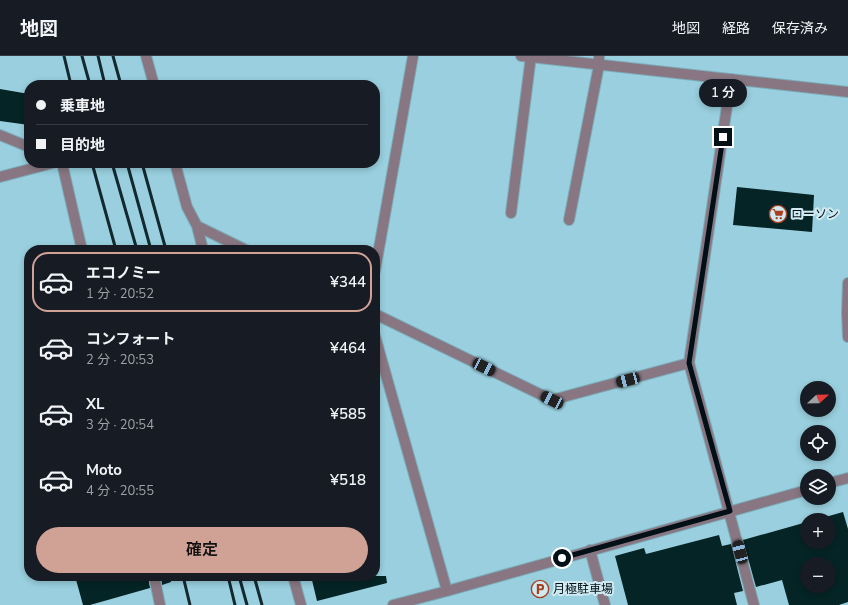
<!DOCTYPE html>
<html lang="ja">
<head>
<meta charset="utf-8">
<style>
  body { margin:0; font-family:"Nunito Sans","Noto Sans JP",sans-serif; background:#20242c; color:#f1f3f6; height:100vh; display:flex; flex-direction:column; font-size:15px; white-space:nowrap }
  * { box-sizing:border-box; margin:0 }
  p { font-size:13px; color:#9ea1a6 }
  .icon { flex:none; width:22px; height:22px; fill:none; stroke:currentColor; stroke-width:2; stroke-linecap:round; stroke-linejoin:round }
  .map { position:relative; flex:1; overflow:hidden }
  .drawer { position:absolute; left:24px; top:189px; width:356px; height:336px; display:flex; flex-direction:column; background:#171b24; border-radius:16px; box-shadow:0 2px 6px #0003 }
  .drawer>* { flex:none }
  .hud { position:absolute; left:24px; top:24px; width:356px; height:88px; border-radius:16px; box-shadow:0 2px 6px #0003; display:grid; align-content:center; height:88px; padding:0 12px; background:#171b24 }
  .needle { width:26px; rotate:68deg }
  .fabs { position:absolute; left:800px; top:325px; display:grid; gap:8px }
  .fabs a { display:grid; place-items:center; width:36px; height:36px; border-radius:50%; background:#171b24; box-shadow:0 2px 6px #0003; font-size:20px }
  .end { position:absolute; width:18px; height:18px; margin:-9px; border:5px solid #001016; background:#fff; box-shadow:0 0 0 2px #fff }
  .from { border-radius:50% }
  .bubble { position:absolute; height:28px; border-radius:14px; background:#171b24; box-shadow:0 2px 6px #0003; font-size:13px; font-weight:600; line-height:28px; text-align:center }
  .car { position:absolute; width:12px; height:24px; margin:-12px -6px; border-radius:5px; box-shadow:0 0 3px 1px #0007; background:linear-gradient(#222 24%,#8ab4d8 0 40%,#222 0 76%,#8ab4d8 0 86%,#222 0) }
  .hud b { display:flex; align-items:center; gap:14px; height:38px; font-size:15px }
  .hud b+b { border-top:1px solid #363941 }
  .hud i { width:10px; height:10px; background:#f1f3f6 }
  ul { padding:7px 0 0; list-style:none }
  li { display:flex; align-items:center; gap:12px; height:60px; margin:0 8px 6px; padding:0 4px; border:2px solid transparent; border-radius:16px }
  li div { flex:1 }
  li b { display:block; font-size:15px }
  li em { font-style:normal; font-weight:600 }
  li.selected { border-color:#d0a295 }
  li>.icon { width:36px; height:36px; stroke-width:1.5 }
  .action { display:flex; gap:8px; margin-top:auto; padding:8px 12px }
  .action a { flex:1; height:46px; border-radius:24px; background:#d0a295; color:#111; font-size:16px; font-weight:600; line-height:46px; text-align:center }
  header { display:flex; align-items:center; gap:24px; box-sizing:border-box; height:56px; padding:0 20px; background:#171b24; border-bottom:1px solid #363941 }
  header strong { font-size:19px }
  nav { display:flex; gap:22px; margin-inline-start:auto; font-size:14px }
  .map>svg:first-child { display:block }
</style>
</head>
<body>
<header>
<strong>地図</strong>
<nav><a>地図</a><a>経路</a><a>保存済み</a></nav>
</header>
<div class="map">
<svg width="848" height="549" viewBox="0 0 848 549">
  <rect width="100%" height="100%" fill="#99cfde"/>
  <path fill="#052425" fill-rule="evenodd" d="M0,33L29,38V69L0,65Z
    M737,131L814,139L812,176L733,169Z
    M843,456L848,473V546L839,549H789L782,524L756,531L743,484L807,466V486H829V464H815ZM807,508H829V530H807Z
    M719,479L722,490L731,488L743,535L734,537L737,549H628L615,500L644,492L646,498Z
    M75,520H148L150,532L90,549H83Z
    M161,520H170L171,526L162,529Z
    M311,520H386L387,527L317,545Z"/>
  <g fill="none" stroke-linecap="round" stroke-linejoin="round">
    <defs>
      <path id="service" d="M0,79L29,91
        M511,157L531,0
        M569,164L599,9V0
        M375,215L413,0"/>
      <path id="minor" d="M146,0L154,29
        M731,23L689,307L754,549
        M62,107L82,194
        M175,107L187,151L197,170L203,194
        M0,121L53,107
        M197,170L246,194
        M375,258L552,344L689,307
        M375,280L447,535
        M829,427L848,422
        M590,494L605,549
        M154,520L160,549
        M293,520L301,549
        M393,549L447,535L807,434"/>
      <path id="tertiary" d="M521,0L848,36
        M848,227L847,257L848,281"/>
    </defs>
    <use href="#service" stroke="#7dadba" stroke-width="12"/>
    <use href="#minor" stroke="#7dadba" stroke-width="12"/>
    <use href="#tertiary" stroke="#7dadba" stroke-width="12"/>
    <use href="#service" stroke="#887782" stroke-width="10"/>
    <use href="#minor" stroke="#887782" stroke-width="10"/>
    <use href="#tertiary" stroke="#887782" stroke-width="10"/>
    <path stroke="#13282f" stroke-width="3" d="M64,0L71,29
      M82,0L90,29
      M98,0L105,29
      M113,0L121,29
      M92,107L116,194
      M112,107L137,194
      M127,107L151,194
      M142,107L166,194
      M183,520L190,549
      M228,520L235,549
      M239,520L247,549
      M254,520L262,549"/>
  </g>
  <g fill="none" stroke-linecap="round" stroke-linejoin="round">
    <path stroke="#001016" stroke-width="5" d="M562,502L730,455L689,307L723,81"/>
  </g>
  <defs>
    <symbol id="supermarket-ring" viewBox="-11 -11 22 22"><circle r="9.5" fill="#d0eaf2" stroke="#a8401f" stroke-width="1.5"/><path d="M-6-5.5h2.5l.6 2H6L4.5 2H-2.5L-4.4-4H-6ZM-1.5 3.2a1.3 1.3 0 1 0 .1 0ZM3 3.2a1.3 1.3 0 1 0 .1 0Z" fill="#a8401f"/></symbol>
    <symbol id="parking-ring" viewBox="-11 -11 22 22"><circle r="9.5" fill="#d0eaf2" stroke="#a8401f" stroke-width="1.5"/><path d="M-3.5-5.5H1a3.5 3.5 0 0 1 0 7H-1V5.5H-3.5ZM-1-3.4V-.6H.8a1.4 1.4 0 0 0 0-2.8Z" fill="#a8401f"/></symbol>
  </defs>
  <g fill-rule="evenodd">
    <use href="#supermarket-ring" x="768" y="148" width="20" height="20"/>
    <use href="#parking-ring" x="530" y="523" width="20" height="20"/>
  </g>
  <g text-anchor="middle" stroke-width="4" stroke-linejoin="round" paint-order="stroke">
    <g font-size="12" fill="#001016" stroke="#d0eaf2" text-anchor="start">
      <text x="791" y="162">ローソン</text>
      <text x="553" y="537">月極駐車場</text>
    </g>
  </g>
</svg>
<div class="fabs">
<a><svg class="needle" viewBox="-14 -14 28 28"><path d="M0-13l5 13h-10z" fill="#e53935"/><path d="M0 13l5-13h-10z" fill="#9ea1a6"/></svg></a>
<a><svg class="icon" aria-label="locate" viewBox="0 0 24 24"><circle cx="12" cy="12" r="6"/><path d="M12 2v4M12 18v4M2 12h4M18 12h4"/></svg></a>
<a><svg class="icon" aria-label="layers" viewBox="0 0 24 24"><path d="M12 4l9 5-9 5-9-5zM3 14l9 5 9-5"/></svg></a>
<a>+</a>
<a>−</a>
</div>
<i class="end from" style="left:562px;top:502px"></i>
<i class="end" style="left:723px;top:81px"></i>
<div class="bubble" style="left:699px;top:23px;width:48px">1 分</div>
<i class="car" style="left:484px;top:311px;rotate:116deg"></i>
<i class="car" style="left:628px;top:324px;rotate:255deg"></i>
<i class="car" style="left:552px;top:344px;rotate:296deg"></i>
<i class="car" style="left:740px;top:496px;rotate:345deg"></i>
<div class="hud">
<b><i class="from"></i>乗車地</b>
<b><i></i>目的地</b>
</div>
<section class="drawer">
<ul>
<li class="selected"><svg class="icon" aria-label="car" viewBox="0 0 24 24"><path d="M5 17H2v-5l4-1 3-4h7l3 4 3 1v5h-3M9 17h6M6 11h13"/><circle cx="7" cy="17" r="2"/><circle cx="17" cy="17" r="2"/></svg><div><b>エコノミー</b><p>1 分 · 20:52</p></div><em>¥344</em></li>
<li><svg class="icon" aria-label="car" viewBox="0 0 24 24"><path d="M5 17H2v-5l4-1 3-4h7l3 4 3 1v5h-3M9 17h6M6 11h13"/><circle cx="7" cy="17" r="2"/><circle cx="17" cy="17" r="2"/></svg><div><b>コンフォート</b><p>2 分 · 20:53</p></div><em>¥464</em></li>
<li><svg class="icon" aria-label="car" viewBox="0 0 24 24"><path d="M5 17H2v-5l4-1 3-4h7l3 4 3 1v5h-3M9 17h6M6 11h13"/><circle cx="7" cy="17" r="2"/><circle cx="17" cy="17" r="2"/></svg><div><b>XL</b><p>3 分 · 20:54</p></div><em>¥585</em></li>
<li><svg class="icon" aria-label="car" viewBox="0 0 24 24"><path d="M5 17H2v-5l4-1 3-4h7l3 4 3 1v5h-3M9 17h6M6 11h13"/><circle cx="7" cy="17" r="2"/><circle cx="17" cy="17" r="2"/></svg><div><b>Moto</b><p>4 分 · 20:55</p></div><em>¥518</em></li>
</ul>
<div class="action"><a>確定</a></div>
</section>
</div>
</body>
</html>
